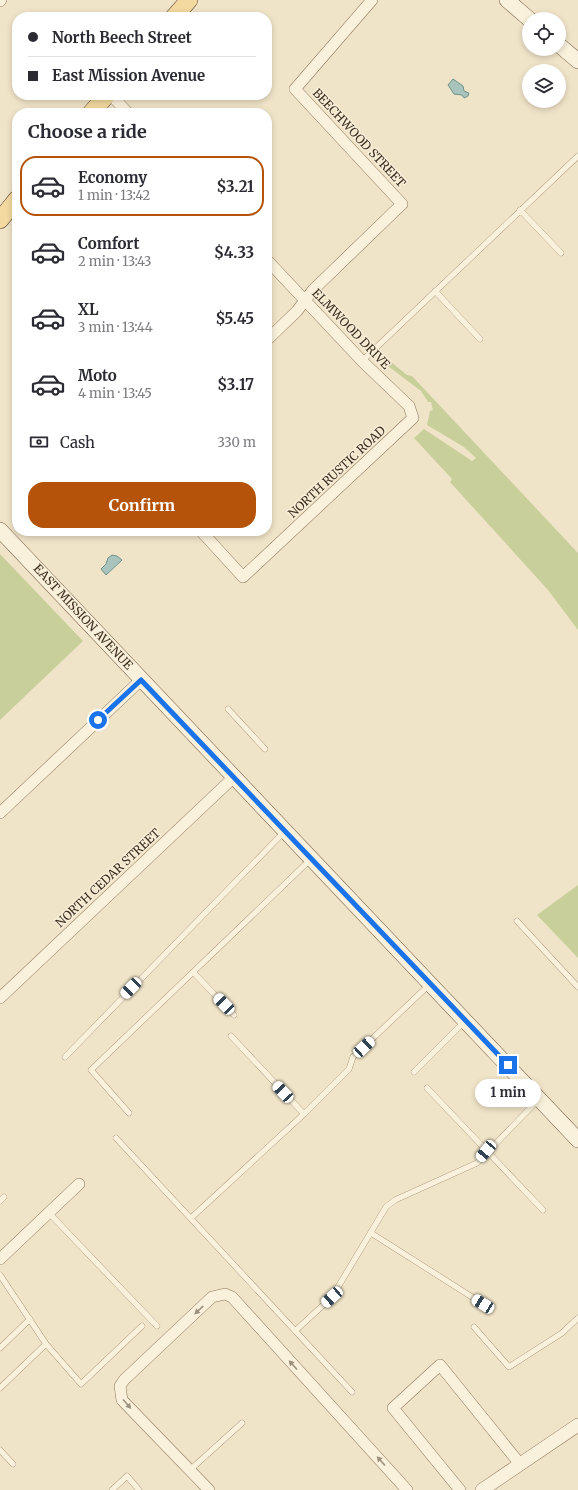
<!DOCTYPE html>
<html lang="en">
<head>
<meta charset="utf-8">
<style>
  body { margin:0; font-family:Merriweather,serif; background:#f2f2f3; color:#2b2b33; height:100vh; display:flex; flex-direction:column; font-size:15px; white-space:nowrap }
  * { box-sizing:border-box; margin:0 }
  p { font-size:13px; color:#7c7c81 }
  .icon { flex:none; width:22px; height:22px; fill:none; stroke:currentColor; stroke-width:2; stroke-linecap:round; stroke-linejoin:round }
  .map { position:relative; flex:1; overflow:hidden }
  .drawer { position:absolute; left:12px; top:108px; width:260px; height:428px; display:flex; flex-direction:column; background:#fff; border-radius:16px; box-shadow:0 2px 6px #0003 }
  .drawer>* { flex:none }
  .top-card { position:absolute; left:12px; top:12px; width:260px; height:88px; border-radius:16px; box-shadow:0 2px 6px #0003; display:grid; align-content:center; height:88px; padding:0 16px; background:#fff }
  .tools { position:absolute; left:522px; top:12px; display:grid; gap:8px }
  .tools a { display:grid; place-items:center; width:44px; height:44px; border-radius:50%; background:#fff; box-shadow:0 2px 6px #0003; font-size:20px }
  .end { position:absolute; width:18px; height:18px; margin:-9px; border:5px solid #1a73e8; background:#fff; box-shadow:0 0 0 2px #fff }
  .from { border-radius:50% }
  .bubble { position:absolute; height:28px; border-radius:14px; background:#fff; box-shadow:0 2px 6px #0003; font-size:13px; font-weight:700; line-height:28px; text-align:center }
  .car { position:absolute; width:12px; height:24px; margin:-12px -6px; border-radius:5px; box-shadow:0 0 3px 1px #0007; background:linear-gradient(#fff 24%,#345 0 40%,#fff 0 76%,#345 0 86%,#fff 0) }
  .top-card b { display:flex; align-items:center; gap:14px; height:38px; font-size:15px }
  .top-card b+b { border-top:1px solid #e1e1e2 }
  .top-card i { width:10px; height:10px; background:#2b2b33 }
  ul { padding:0; list-style:none }
  li { display:flex; align-items:center; gap:12px; height:60px; margin:0 8px 6px; padding:0 8px; border:2px solid transparent; border-radius:16px }
  li div { flex:1 }
  li b { display:block; font-size:15px }
  li em { font-style:normal; font-weight:700 }
  li.on { border-color:#b45309 }
  li>.icon { width:36px; height:36px; stroke-width:1.5 }
  h2 { padding:0 16px; font-size:18px; line-height:48px }
  .pay { display:flex; align-items:center; gap:10px; height:44px; padding:0 16px; font-size:15px }
  .pay p { margin-inline-start:auto }
  .action { display:flex; gap:8px; margin-top:auto; padding:8px 16px }
  .action a { flex:1; height:46px; border-radius:16px; background:#b45309; color:#fff; font-size:16px; font-weight:700; line-height:46px; text-align:center }
  .map>svg:first-child { display:block }
</style>
</head>
<body>
<div class="map">
<svg width="578" height="1490" viewBox="0 0 578 1490">
  <rect width="100%" height="100%" fill="#f0e4c8"/>
  <path fill="#c9cf9b" d="M381,354L407,375L412,376L578,553V630L548,590L450,482L452,479L414,438L424,429L472,461L476,458L464,447L427,425L430,411L433,410L431,402H428L421,391L380,360Z
    M0,554L83,641L0,720Z
    M578,885V958L537,915Z"/>
  <path fill="#a9c4bc" stroke="#6f938a" d="M453,79L463,86L464,91L469,93L468,96L464,98L462,95L454,94L448,85Z
    M112,555L117,556L122,560L106,575L101,569L106,564L108,558Z"/>
  <g fill="none" stroke-linecap="round" stroke-linejoin="round">
    <defs>
      <path id="service" d="M520,210L561,253
        M435,291L480,339
        M362,361L578,156
        M228,709L265,749
        M517,921L578,987
        M193,972L234,1015
        M231,1036L304,1114
        M65,1057L285,831
        M414,1072L464,1022
        M427,1088L543,1210
        M129,1113L91,1070L311,859
        M116,1138L352,1392
        M0,1201L4,1197
        M49,1213L157,1326
        M191,1218L304,1114L349,1069L353,1057L429,985
        M371,1233L483,1304
        M0,1275L46,1344
        M474,1327L509,1367L562,1333L578,1318
        M295,1331L332,1297L386,1207L395,1200L477,1163L539,1099
        M0,1348L30,1319
        M0,1388L46,1344L81,1384L142,1326
        M0,1450L13,1464
        M190,1470L242,1423
        M112,1490L127,1476L139,1490"/>
      <path id="minor" d="M0,1L1,0
        M111,95L128,113
        M267,340L297,311L313,290L402,204L295,89L372,0
        M201,531L243,577L413,418L409,406L362,361L267,260
        M0,813L141,680
        M0,998L234,777
        M0,1259L79,1184
        M209,1490L122,1400L120,1386L124,1380L212,1297L225,1294L232,1297L407,1490
        M460,1490L393,1408L440,1365L520,1464"/>
      <path id="tertiary" d="M482,1490L578,1425"/>
      <path id="secondary" d="M507,0L529,19
        M559,45L578,61
        M0,530L578,1140"/>
      <path id="primary" d="M174,17L189,0
        M91,113L107,95
        M0,220L17,199"/>
    </defs>
    <use href="#service" stroke="#8d765c" stroke-width="6"/>
    <use href="#minor" stroke="#8d765c" stroke-width="12"/>
    <use href="#tertiary" stroke="#8d765c" stroke-width="14"/>
    <use href="#secondary" stroke="#6f573f" stroke-width="16"/>
    <use href="#primary" stroke="#5b4430" stroke-width="18"/>
    <use href="#service" stroke="#faf1dc" stroke-width="5.5"/>
    <use href="#minor" stroke="#faf1dc" stroke-width="11"/>
    <use href="#tertiary" stroke="#faf1dc" stroke-width="13"/>
    <use href="#secondary" stroke="#faf1dc" stroke-width="15"/>
    <use href="#primary" stroke="#f3d9a0" stroke-width="17"/>
  </g>
  <defs><path id="oneway-solid" d="M-6-.8H1V-3.2L6.5 0L1 3.2V.8H-6Z"/></defs>
  <g fill="#9c907e">
    <use href="#oneway-solid" transform="translate(199 1310) rotate(137)"/>
    <use href="#oneway-solid" transform="translate(293 1365) rotate(-132)"/>
    <use href="#oneway-solid" transform="translate(127 1404) rotate(49)"/>
    <use href="#oneway-solid" transform="translate(381 1461) rotate(-132)"/>
  </g>
  <g fill="none" stroke-linecap="round" stroke-linejoin="round">
    <path stroke="#1a73e8" stroke-width="5" d="M98,720L141,680L508,1065"/>
  </g>
  <g text-anchor="middle" stroke-width="3" stroke-linejoin="round" paint-order="stroke">
    <g font-size="12" fill="#3d2e20" stroke="#f7eed8">
      <text transform="translate(359 138) rotate(47)" y="4">BEECHWOOD STREET</text>
      <text transform="translate(351 329) rotate(46)" y="4">ELMWOOD DRIVE</text>
      <text transform="translate(337 472) rotate(-43)" y="4">NORTH RUSTIC ROAD</text>
      <text transform="translate(83 617) rotate(47)" y="4">EAST MISSION AVENUE</text>
      <text transform="translate(108 878) rotate(-43)" y="4">NORTH CEDAR STREET</text>
    </g>
  </g>
</svg>
<div class="tools">
<a><svg class="icon" aria-label="locate" viewBox="0 0 24 24"><circle cx="12" cy="12" r="6"/><path d="M12 2v4M12 18v4M2 12h4M18 12h4"/></svg></a>
<a><svg class="icon" aria-label="layers" viewBox="0 0 24 24"><path d="M12 4l9 5-9 5-9-5zM3 14l9 5 9-5"/></svg></a>
</div>
<i class="end from" style="left:98px;top:720px"></i>
<i class="end" style="left:508px;top:1065px"></i>
<div class="bubble" style="left:475px;top:1079px;width:66px">1 min</div>
<i class="car" style="left:131px;top:988px;rotate:224deg"></i>
<i class="car" style="left:224px;top:1004px;rotate:316deg"></i>
<i class="car" style="left:364px;top:1047px;rotate:47deg"></i>
<i class="car" style="left:283px;top:1092px;rotate:317deg"></i>
<i class="car" style="left:486px;top:1151px;rotate:220deg"></i>
<i class="car" style="left:332px;top:1297px;rotate:228deg"></i>
<i class="car" style="left:483px;top:1304px;rotate:302deg"></i>
<div class="top-card">
<b><i class="from"></i>North Beech Street</b>
<b><i></i>East Mission Avenue</b>
</div>
<section class="drawer">
<h2>Choose a ride</h2>
<ul>
<li class="on"><svg class="icon" aria-label="car" viewBox="0 0 24 24"><path d="M5 17H2v-5l4-1 3-4h7l3 4 3 1v5h-3M9 17h6M6 11h13"/><circle cx="7" cy="17" r="2"/><circle cx="17" cy="17" r="2"/></svg><div><b>Economy</b><p>1 min · 13:42</p></div><em>$3.21</em></li>
<li><svg class="icon" aria-label="car" viewBox="0 0 24 24"><path d="M5 17H2v-5l4-1 3-4h7l3 4 3 1v5h-3M9 17h6M6 11h13"/><circle cx="7" cy="17" r="2"/><circle cx="17" cy="17" r="2"/></svg><div><b>Comfort</b><p>2 min · 13:43</p></div><em>$4.33</em></li>
<li><svg class="icon" aria-label="car" viewBox="0 0 24 24"><path d="M5 17H2v-5l4-1 3-4h7l3 4 3 1v5h-3M9 17h6M6 11h13"/><circle cx="7" cy="17" r="2"/><circle cx="17" cy="17" r="2"/></svg><div><b>XL</b><p>3 min · 13:44</p></div><em>$5.45</em></li>
<li><svg class="icon" aria-label="car" viewBox="0 0 24 24"><path d="M5 17H2v-5l4-1 3-4h7l3 4 3 1v5h-3M9 17h6M6 11h13"/><circle cx="7" cy="17" r="2"/><circle cx="17" cy="17" r="2"/></svg><div><b>Moto</b><p>4 min · 13:45</p></div><em>$3.17</em></li>
</ul>
<div class="pay"><svg class="icon" aria-label="cash" viewBox="0 0 24 24"><path d="M3 7h18v10H3z"/><circle cx="12" cy="12" r="2"/></svg>Cash<p>330 m</p></div>
<div class="action"><a>Confirm</a></div>
</section>
</div>
</body>
</html>
